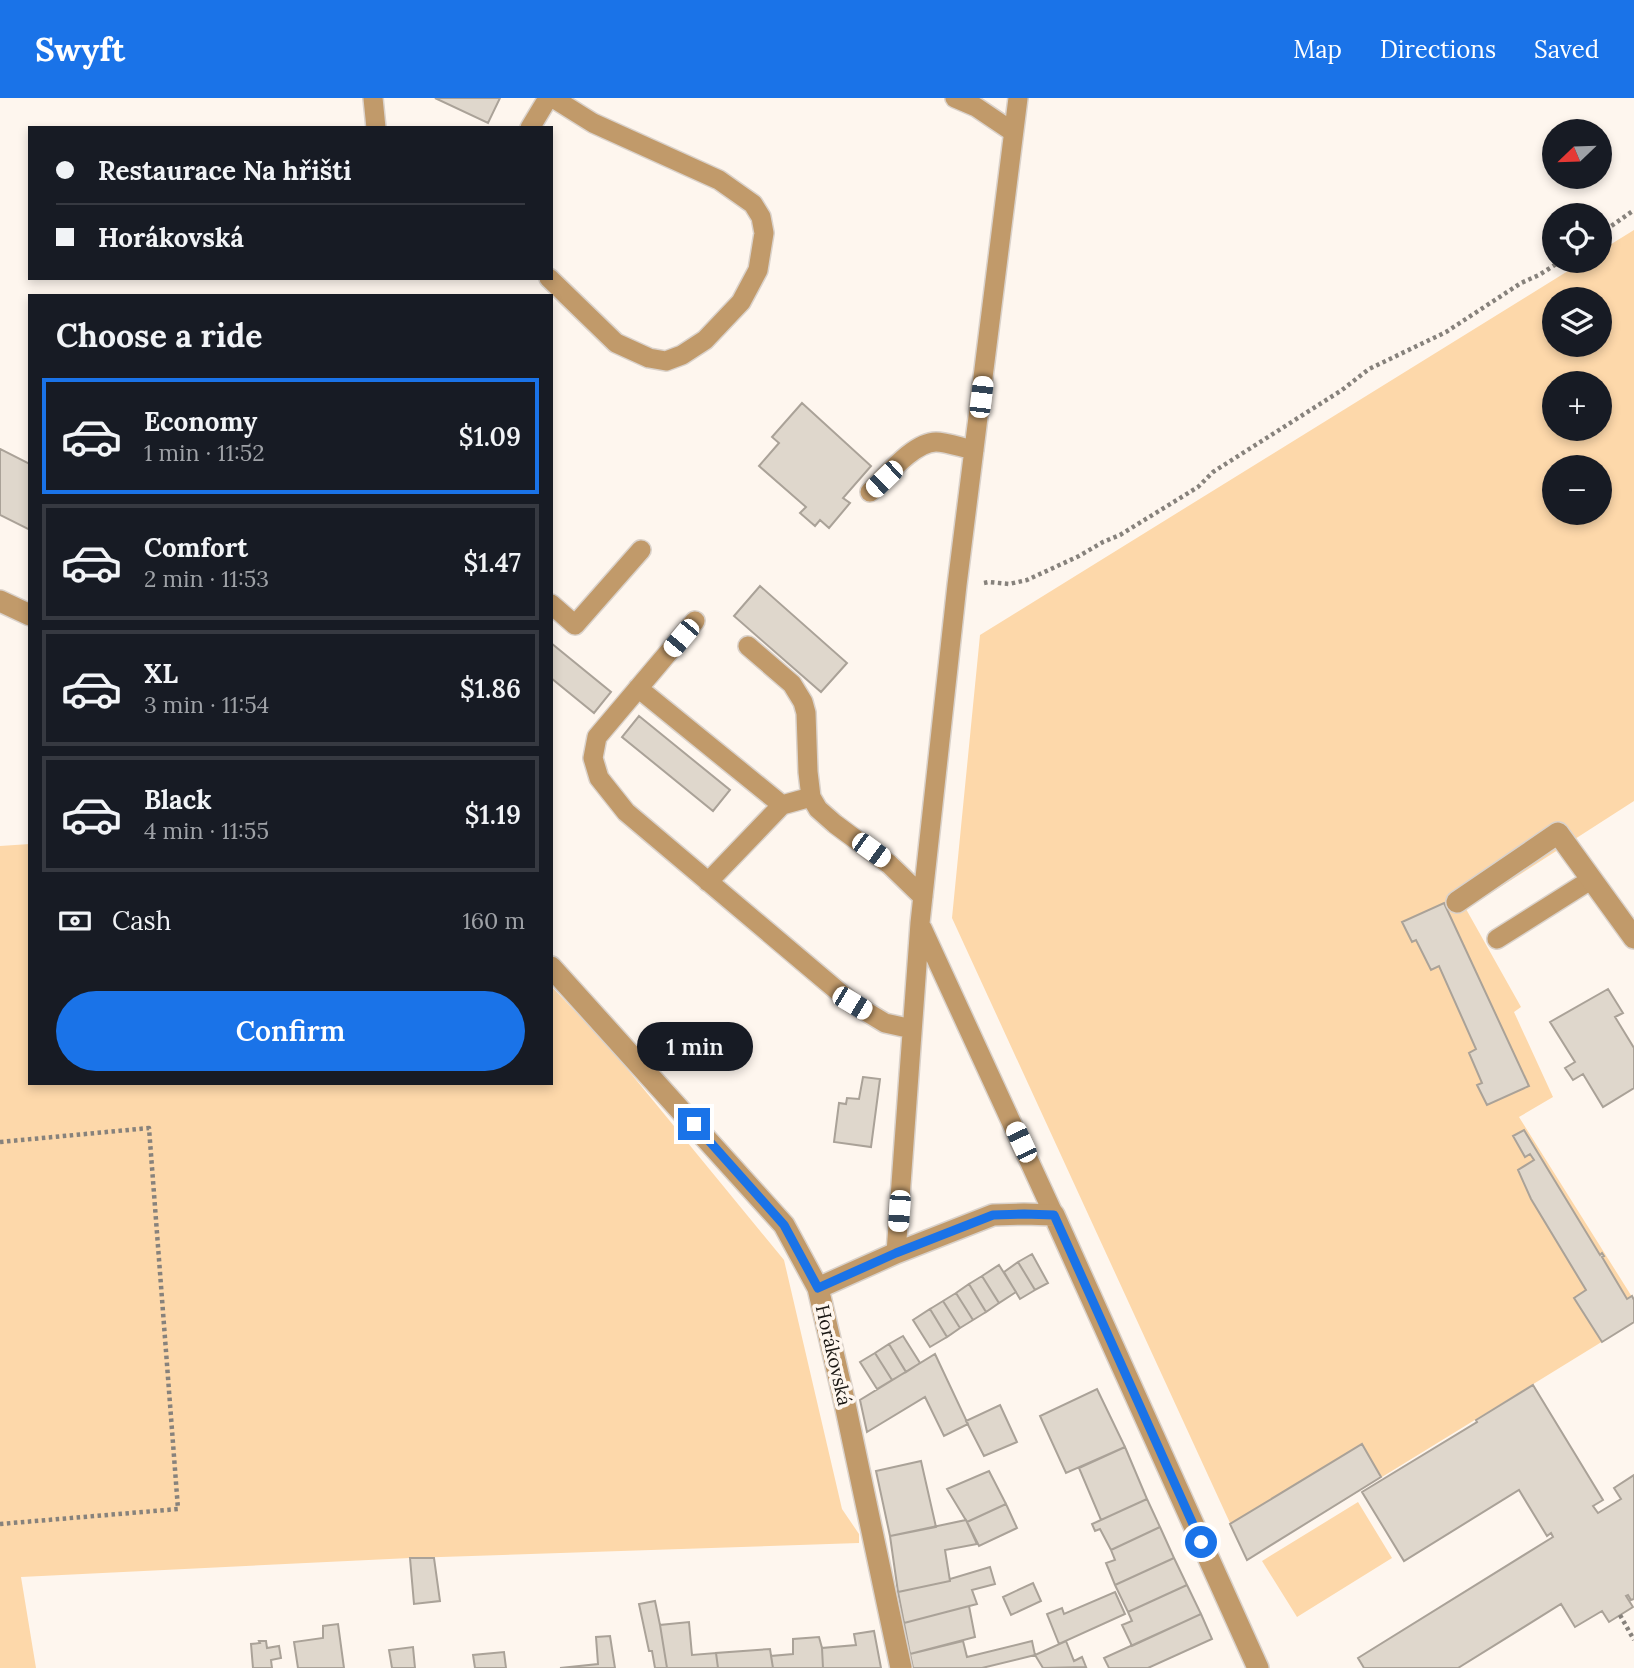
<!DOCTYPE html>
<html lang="en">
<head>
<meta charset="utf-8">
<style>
  body { margin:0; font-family:Lora,serif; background:#242831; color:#f1f3f6; height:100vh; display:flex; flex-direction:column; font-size:26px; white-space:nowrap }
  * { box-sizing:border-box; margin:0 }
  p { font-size:23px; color:#9ea1a6 }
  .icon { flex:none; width:38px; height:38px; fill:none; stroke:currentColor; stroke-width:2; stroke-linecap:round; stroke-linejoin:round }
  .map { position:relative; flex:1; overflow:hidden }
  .side { position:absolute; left:28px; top:196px; width:525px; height:791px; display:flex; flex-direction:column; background:#171b24; border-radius:0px; box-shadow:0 4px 10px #0003 }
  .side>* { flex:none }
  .guide { position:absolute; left:28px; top:28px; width:525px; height:154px; border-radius:0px; box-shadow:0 4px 10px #0003; display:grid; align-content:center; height:154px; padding:0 28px; background:#171b24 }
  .needle { width:46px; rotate:247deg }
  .buttons { position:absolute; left:1542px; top:21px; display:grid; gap:14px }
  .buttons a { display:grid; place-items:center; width:70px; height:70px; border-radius:50%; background:#171b24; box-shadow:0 4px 10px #0003; font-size:35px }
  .end { position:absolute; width:32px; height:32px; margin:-16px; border:9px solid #1a73e8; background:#fff; box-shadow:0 0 0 4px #fff }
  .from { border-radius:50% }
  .bubble { position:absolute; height:49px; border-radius:24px; background:#171b24; box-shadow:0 4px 10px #0003; font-size:23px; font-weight:600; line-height:49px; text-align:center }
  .car { position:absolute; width:21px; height:42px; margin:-21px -10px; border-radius:9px; box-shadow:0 0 5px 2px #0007; background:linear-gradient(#fff 24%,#345 0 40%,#fff 0 76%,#345 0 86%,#fff 0) }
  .guide b { display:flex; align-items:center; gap:24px; height:66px; font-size:26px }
  .guide b+b { border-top:2px solid #363941 }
  .guide i { width:18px; height:18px; background:#f1f3f6 }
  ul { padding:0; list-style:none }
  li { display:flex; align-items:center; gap:21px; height:116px; margin:0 14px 10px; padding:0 14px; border:4px solid #363941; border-radius:0px }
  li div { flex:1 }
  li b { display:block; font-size:26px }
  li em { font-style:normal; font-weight:600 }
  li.current { border-color:#1a73e8 }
  li>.icon { width:63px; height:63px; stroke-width:1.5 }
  h2 { padding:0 28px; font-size:32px; line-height:84px }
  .pay { display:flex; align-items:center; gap:18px; height:77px; padding:0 28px; font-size:26px }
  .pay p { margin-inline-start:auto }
  .cta { display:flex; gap:14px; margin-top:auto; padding:14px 28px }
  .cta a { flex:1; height:80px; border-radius:42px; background:#1a73e8; color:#fff; font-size:28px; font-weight:600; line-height:80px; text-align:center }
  header { display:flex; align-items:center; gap:42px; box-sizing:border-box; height:98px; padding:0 35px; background:#1a73e8; color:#fff }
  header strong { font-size:33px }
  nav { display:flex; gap:38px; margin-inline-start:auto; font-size:24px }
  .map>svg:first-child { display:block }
</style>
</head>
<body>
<header>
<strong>Swyft</strong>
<nav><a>Map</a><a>Directions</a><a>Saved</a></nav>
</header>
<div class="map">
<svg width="1634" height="1570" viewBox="0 0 1634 1570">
  <rect width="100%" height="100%" fill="#fef6ee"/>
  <path fill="#fdd8aa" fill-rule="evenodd" d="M1634,132V703L1466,811L1521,909L1514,914L1553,999L1519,1019L1634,1202V1224L1247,1462L952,820L980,537L1584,163H1600V153ZM1554,201H1600V247H1554ZM1554,285H1600V331H1554ZM1554,369H1600V415H1554Z
    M30,746V985H551V888L610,950L784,1162L842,1411L859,1436V1445L410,1460L21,1479L36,1570H0V748Z
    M1358,1404L1392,1460L1297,1519L1262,1463Z"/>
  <path fill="#dfd7cc" stroke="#aaa298" stroke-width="2" d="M435,0H500L488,25Z
    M802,305L871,368L843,400L850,405L829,430L820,422L815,428L800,415L806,409L759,368L779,345L772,339Z
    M0,351L30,366V432L0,417Z
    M760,488L847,565L821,594L734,518Z
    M551,545L611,594L594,615L551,580Z
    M639,618L730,692L713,713L622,639Z
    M1444,805L1529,988L1487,1007L1477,987L1482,985L1469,955L1476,951L1439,868L1431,872L1416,842L1412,844L1402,824Z
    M1608,891L1623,915L1615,919L1634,950V990L1603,1009L1583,976L1573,982L1565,970L1575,964L1550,924Z
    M863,979L880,981L871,1049L834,1044L839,1005L846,1006L847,1000L859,1001Z
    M1524,1032L1600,1157L1602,1155L1604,1158L1602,1159L1627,1201L1632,1198L1634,1202V1224L1602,1244L1574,1200L1586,1192L1531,1101L1518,1072L1534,1062L1530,1056L1525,1059L1513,1038Z
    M1032,1156L1048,1185L1035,1192L1018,1164Z
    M1018,1164L1035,1192L1020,1201L1004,1174Z
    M999,1167L1016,1194L999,1205L982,1178Z
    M982,1178L999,1205L986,1214L969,1186Z
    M969,1186L986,1214L973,1222L956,1195Z
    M956,1195L973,1222L960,1230L943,1203Z
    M943,1203L960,1230L947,1239L930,1211Z
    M930,1211L947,1239L930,1249L913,1222Z
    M903,1238L920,1265L906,1274L889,1246Z
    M889,1246L906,1274L892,1282L875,1255Z
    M875,1255L892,1282L877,1291L860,1264Z
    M935,1256L968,1326L944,1338L925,1299L867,1334L860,1302Z
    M1533,1287L1603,1402L1593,1408L1598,1415L1621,1401L1614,1390L1634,1377V1501L1631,1502L1628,1497L1626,1498L1633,1509L1609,1524L1602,1513L1575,1529L1561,1506L1458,1570H1364L1358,1560L1553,1439L1551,1435L1547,1438L1519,1392L1404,1463L1362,1394L1477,1324L1476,1322Z
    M1097,1291L1125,1349L1066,1375L1040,1318Z
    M1000,1307L1017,1344L984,1358L966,1323Z
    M1362,1346L1381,1379L1247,1462L1230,1426Z
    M1125,1349L1147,1401L1101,1422L1079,1370Z
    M921,1363L936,1429L890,1438L876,1373Z
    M989,1373L1006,1406L967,1424L947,1391Z
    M1147,1401L1160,1429L1111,1452L1100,1431L1095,1433L1092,1426Z
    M1006,1406L1017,1430L979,1448L967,1424Z
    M966,1422L977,1446L945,1452L950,1483L898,1494L890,1438Z
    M1160,1429L1174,1460L1115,1487L1106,1465L1115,1462L1111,1452Z
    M410,1460H434L440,1503L414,1506Z
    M1174,1460L1187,1487L1128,1514L1115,1487Z
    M990,1469L995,1486L972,1492L977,1506L904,1525L898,1494L950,1483V1481Z
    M1033,1485L1041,1503L1011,1517L1003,1499Z
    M1187,1487L1201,1516L1132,1548L1122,1527L1132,1523L1128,1514Z
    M1115,1494L1125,1516L1059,1546L1047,1516L1062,1510L1064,1516Z
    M655,1503L660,1527L667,1570H655L652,1553H649L639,1506Z
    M969,1508L975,1539L910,1556L904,1525Z
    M1201,1516L1212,1541L1148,1570H1109L1104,1560Z
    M689,1524L692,1557L716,1555L718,1570H667L660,1527Z
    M338,1526L344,1570H298L294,1544L323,1540V1528Z
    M874,1533L881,1570H823L822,1550L856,1547L854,1536Z
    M610,1538L615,1570H560L598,1566L596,1539Z
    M819,1539L822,1550L823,1570H773L771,1558L793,1556V1541Z
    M259,1543H266L267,1550L279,1548L281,1560L271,1562L272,1570H253L251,1546L260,1545Z
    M963,1543L967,1559L1032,1543L1035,1557L982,1570H913L910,1556Z
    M1066,1543L1074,1563L1082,1559L1086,1569L1043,1570L1035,1557Z
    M413,1549L415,1570H392L389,1552Z
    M770,1551L773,1570H718L716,1555Z
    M504,1554L506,1570H475L473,1557Z"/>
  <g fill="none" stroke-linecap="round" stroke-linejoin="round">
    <defs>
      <path id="lane" d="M373,0L376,30
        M955,0L976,9L1013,34
        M530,30L548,0
        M549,180L616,245L649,260L666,263L682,257L705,242L741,204L758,172L764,135L761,119L753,106L719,82L593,25L553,0
        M870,394C885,380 913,344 936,344C946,344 963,350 974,352
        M551,506L575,527L641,452
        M695,523L597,639L593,660L599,680L626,714L852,905L885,925L912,931
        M748,548L792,586L803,604L806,615L808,674L811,699L818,711L835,726L889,766L923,799
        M638,590L782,707
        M708,784L782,707L811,699
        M922,830L1054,1117
        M1497,841L1592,781
        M896,1155L920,825L957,487L1018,0"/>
      <path id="street" d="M0,503L30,517
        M1457,804L1558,735L1634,840
        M551,869L784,1127L818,1190L845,1306L901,1570
        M818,1190L896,1155L993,1117L1024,1116L1054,1117L1258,1570"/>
    </defs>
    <use href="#lane" stroke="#dad2cb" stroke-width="22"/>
    <use href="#street" stroke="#dad2cb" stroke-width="24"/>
    <path stroke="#87827c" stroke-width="4.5" stroke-dasharray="3.5 3.5" stroke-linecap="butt" d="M1600,136L1634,112
      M984,485L989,484L1009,486L1027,482L1079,458L1103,444L1120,437L1198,389L1213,374L1342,292L1369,271L1446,234L1521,185L1539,177L1561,163
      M0,1044L149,1030L178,1411L0,1426
      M1620,1517L1634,1542"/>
    <use href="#lane" stroke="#c19a6a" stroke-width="19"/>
    <use href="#street" stroke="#c19a6a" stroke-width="21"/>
  </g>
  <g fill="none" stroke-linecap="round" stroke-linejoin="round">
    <path stroke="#1a73e8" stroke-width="9" d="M694,1026L784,1127L818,1190L896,1155L993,1117L1024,1116L1054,1117L1201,1444"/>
  </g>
  <g text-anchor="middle" stroke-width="7" stroke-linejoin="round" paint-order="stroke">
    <g font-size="19" fill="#1a1713" stroke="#fef6ee">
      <text transform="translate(834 1257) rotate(77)" y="7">Horákovská</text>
    </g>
  </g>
</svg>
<div class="buttons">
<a><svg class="needle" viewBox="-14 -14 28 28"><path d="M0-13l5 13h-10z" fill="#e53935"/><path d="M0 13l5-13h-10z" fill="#9ea1a6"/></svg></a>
<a><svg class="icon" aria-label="locate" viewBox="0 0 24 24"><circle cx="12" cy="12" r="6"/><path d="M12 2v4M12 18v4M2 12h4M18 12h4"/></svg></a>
<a><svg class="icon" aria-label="layers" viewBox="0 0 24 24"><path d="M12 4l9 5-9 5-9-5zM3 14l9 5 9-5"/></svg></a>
<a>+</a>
<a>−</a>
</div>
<i class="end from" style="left:1201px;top:1444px"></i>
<i class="end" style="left:694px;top:1026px"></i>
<div class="bubble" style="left:637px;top:924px;width:116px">1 min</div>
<i class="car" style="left:981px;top:299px;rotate:7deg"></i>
<i class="car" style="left:884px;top:381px;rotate:226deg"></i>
<i class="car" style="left:681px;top:540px;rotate:220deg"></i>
<i class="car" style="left:871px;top:752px;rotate:126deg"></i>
<i class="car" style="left:852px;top:905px;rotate:121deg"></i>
<i class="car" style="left:1021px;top:1044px;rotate:335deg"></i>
<i class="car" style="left:899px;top:1113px;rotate:184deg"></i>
<div class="guide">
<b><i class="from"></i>Restaurace Na hřišti</b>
<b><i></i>Horákovská</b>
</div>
<section class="side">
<h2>Choose a ride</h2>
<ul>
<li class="current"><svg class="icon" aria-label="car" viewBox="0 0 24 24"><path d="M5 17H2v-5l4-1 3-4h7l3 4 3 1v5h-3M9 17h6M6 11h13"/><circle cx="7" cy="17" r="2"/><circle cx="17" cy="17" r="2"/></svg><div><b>Economy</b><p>1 min · 11:52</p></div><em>$1.09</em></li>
<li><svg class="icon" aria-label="car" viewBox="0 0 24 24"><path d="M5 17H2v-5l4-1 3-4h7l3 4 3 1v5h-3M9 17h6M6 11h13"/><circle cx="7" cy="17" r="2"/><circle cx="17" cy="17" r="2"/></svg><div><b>Comfort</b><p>2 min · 11:53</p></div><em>$1.47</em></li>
<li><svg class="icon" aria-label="car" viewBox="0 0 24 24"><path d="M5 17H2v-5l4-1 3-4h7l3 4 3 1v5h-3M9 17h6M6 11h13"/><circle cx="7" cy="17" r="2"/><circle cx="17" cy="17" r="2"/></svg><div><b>XL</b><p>3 min · 11:54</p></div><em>$1.86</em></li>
<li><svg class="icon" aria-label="car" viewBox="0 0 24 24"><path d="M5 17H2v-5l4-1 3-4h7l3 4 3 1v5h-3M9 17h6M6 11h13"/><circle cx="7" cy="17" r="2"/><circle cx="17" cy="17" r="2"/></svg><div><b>Black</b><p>4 min · 11:55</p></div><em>$1.19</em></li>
</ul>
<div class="pay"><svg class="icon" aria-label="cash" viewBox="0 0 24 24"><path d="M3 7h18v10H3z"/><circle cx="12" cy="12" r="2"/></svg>Cash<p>160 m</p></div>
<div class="cta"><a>Confirm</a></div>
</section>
</div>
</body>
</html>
